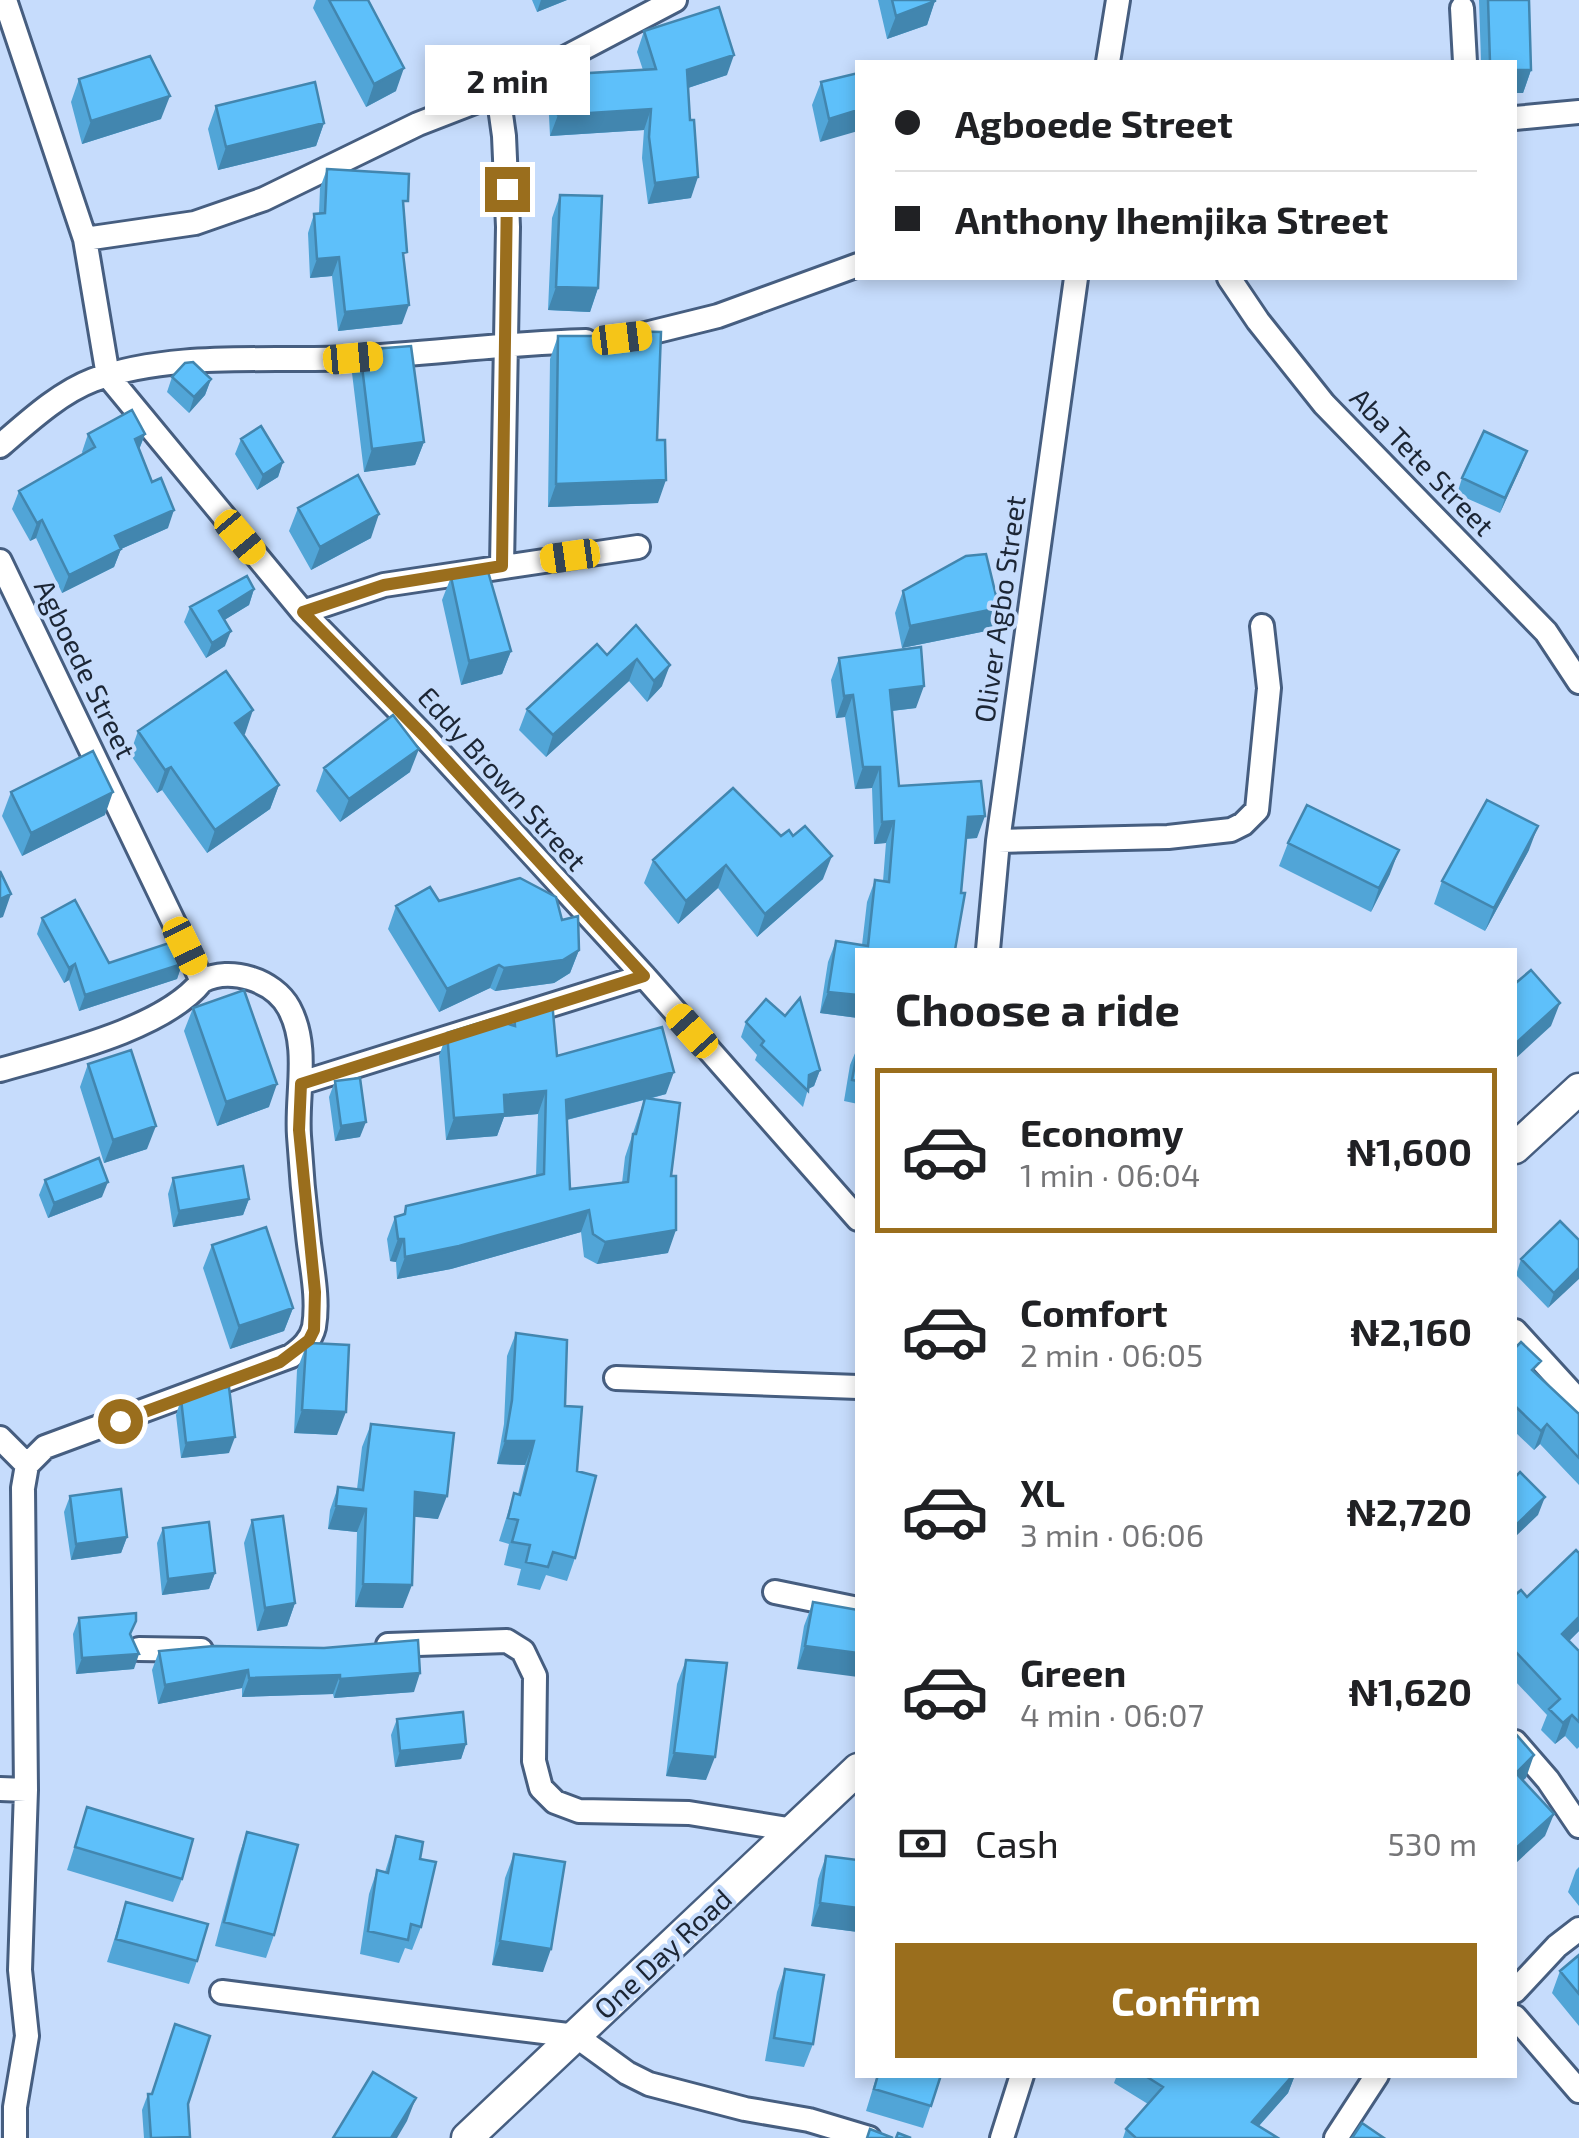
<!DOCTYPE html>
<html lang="en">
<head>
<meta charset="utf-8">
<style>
  body { margin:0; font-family:"Exo 2",sans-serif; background:#f2f2f2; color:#202124; height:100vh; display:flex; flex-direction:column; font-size:38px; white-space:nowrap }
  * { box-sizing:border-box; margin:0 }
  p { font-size:32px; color:#757577 }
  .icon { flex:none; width:55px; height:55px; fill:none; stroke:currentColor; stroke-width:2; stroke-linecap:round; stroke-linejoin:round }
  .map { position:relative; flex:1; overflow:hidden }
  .sheet { position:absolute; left:855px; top:948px; width:662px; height:1130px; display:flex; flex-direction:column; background:#fff; border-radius:0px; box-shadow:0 5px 15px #0003 }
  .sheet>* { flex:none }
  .banner { position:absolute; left:855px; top:60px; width:662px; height:220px; border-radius:0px; box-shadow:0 5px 15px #0003; display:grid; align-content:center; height:220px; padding:0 40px; background:#fff }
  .end { position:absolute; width:45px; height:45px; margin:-22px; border:12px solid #9a6e1d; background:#fff; box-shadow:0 0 0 5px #fff }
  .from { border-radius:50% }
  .bubble { position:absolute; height:70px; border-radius:0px; background:#fff; box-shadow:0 5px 15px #0003; font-size:32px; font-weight:700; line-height:70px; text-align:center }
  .car { position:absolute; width:30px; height:60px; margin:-30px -15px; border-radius:12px; box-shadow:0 0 8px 2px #0007; background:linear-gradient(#f5c518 24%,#345 0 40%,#f5c518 0 76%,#345 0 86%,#f5c518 0) }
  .banner b { display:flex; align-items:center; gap:35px; height:95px; font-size:38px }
  .banner b+b { border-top:2px solid #e0e0e0 }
  .banner i { width:25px; height:25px; background:#202124 }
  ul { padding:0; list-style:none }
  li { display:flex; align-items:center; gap:30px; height:165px; margin:0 20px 15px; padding:0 20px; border:5px solid transparent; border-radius:0px }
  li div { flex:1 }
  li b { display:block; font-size:38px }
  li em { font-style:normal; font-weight:700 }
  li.current { border-color:#9a6e1d }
  li>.icon { width:90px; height:90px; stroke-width:1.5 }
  h2 { padding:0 40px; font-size:45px; line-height:120px }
  .pay { display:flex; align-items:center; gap:25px; height:110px; padding:0 40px; font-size:38px }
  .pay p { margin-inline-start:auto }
  .cta { display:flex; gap:20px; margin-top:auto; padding:20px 40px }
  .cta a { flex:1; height:115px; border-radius:0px; background:#9a6e1d; color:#fff; font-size:40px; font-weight:700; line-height:115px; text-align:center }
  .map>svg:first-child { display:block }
</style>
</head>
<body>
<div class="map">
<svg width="1579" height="2138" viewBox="0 0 1579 2138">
  <rect width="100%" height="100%" fill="#c6dcfc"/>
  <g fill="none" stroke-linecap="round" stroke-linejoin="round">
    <defs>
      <path id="minor" d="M5,0L85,239L108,376L303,612L424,736L644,976L858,1219
        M1462,8L1465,62
        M1108,62L1118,0
        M498,93L504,136L508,227L502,566
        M1515,118L1579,112
        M85,239L195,223L264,199L418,124L498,93L675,0
        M1229,278L1258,321L1324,404L1546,632L1579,682
        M633,337L718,316L858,265
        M0,446C28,422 59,393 93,380C173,351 266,362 350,358C429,354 507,343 586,341
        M0,561L202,981C230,966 274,980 289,1008C310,1047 296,1094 299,1136C301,1169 304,1202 308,1235C311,1265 319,1297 314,1327C311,1340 302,1348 291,1356L45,1447L27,1465L23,1488L26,1790L20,1970L27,2036L15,2107V2138
        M303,612L384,585L638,547
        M998,841L1168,837L1231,830L1243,824L1257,810L1269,688L1262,626
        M988,950L998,841L1076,278
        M0,1070C59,1053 164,1029 202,981
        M301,1083L644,976
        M1515,1331L1579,1401
        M616,1378L858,1387
        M0,1438L27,1465
        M775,1592L858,1609
        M388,1645L507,1641L523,1651L535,1676L534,1761L541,1788L555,1802L579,1811L689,1813L794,1830
        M139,1649L201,1650
        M1515,1742L1548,1780L1579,1826
        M0,1789L26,1790
        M1515,1991L1557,1946L1579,1929
        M222,1992L576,2036L627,2073L649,2084L745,2109L809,2120L869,2138
        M1515,2017L1579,2091
        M1002,2138L1022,2075
        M1336,2138L1377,2075"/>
      <path id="secondary" d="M1515,1148L1579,1089
        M467,2138L858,1769"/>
    </defs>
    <use href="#minor" stroke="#465e80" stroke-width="28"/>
    <use href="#secondary" stroke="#465e80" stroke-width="35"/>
    <use href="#minor" stroke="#fff" stroke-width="22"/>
    <use href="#secondary" stroke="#fff" stroke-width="30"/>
  </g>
  <path fill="#51a5d7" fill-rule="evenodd" d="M316,0H368L396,91L366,107L313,8Z
    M532,0H567L537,12Z
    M878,0H935L927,25L887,39Z
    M1479,0H1529L1531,70L1523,93L1515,62H1481Z
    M644,31L727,75L688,88L691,198L648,204L642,158L644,130L550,136L548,96L556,75L643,70L637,52Z
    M858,73L820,142L812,105L821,82Z
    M79,79L161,119L82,144L71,102Z
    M216,106L324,123L316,146L218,170L208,129Z
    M327,169L404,211L402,324L338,331L332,276L310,278L308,233L314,214L319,213L320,188Z
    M560,195L598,288L590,312L548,310L552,218Z
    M620,331L657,440L658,503L548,507L550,359L558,336H618Z
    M360,350L424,442L415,465L364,472L352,373Z
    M172,377L211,379L205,395L189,413L167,392Z
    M88,434H145L139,450L168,528L121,549L114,567L62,593L36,538L30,541L12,509L19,491L83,454L82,452Z
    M241,439L283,462L278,477L257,490L235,454Z
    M1527,451L1500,513L1457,494L1462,478Z
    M298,508L371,538L311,570L289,531Z
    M451,577L511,651L502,674L461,685L442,600Z
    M254,589L249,605L224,620L225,646L206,658L184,622L190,607Z
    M903,591L999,608L991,630L902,648L895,613Z
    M636,625L662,686L647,702L629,681L546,757L519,730L527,709L607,655Z
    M839,658L916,708L892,711L899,786L977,838L966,839L955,950H858V1018L820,1013L828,962L836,941L862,945L867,902L875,880L883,881L886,843L874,844L872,788L855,789L845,717L836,718L831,680Z
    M138,731L245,734L243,735L279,785L270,809L207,853L162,790L157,793L130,754Z
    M324,768L410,772L340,822L316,791Z
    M733,788L823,879L757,937L718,888L678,924L644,883L653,860Z
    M11,792L105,815L22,856L2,816Z
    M1288,843L1390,874L1371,912L1279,866Z
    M1529,850L1485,931L1434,904L1442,881Z
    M439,901L562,920L579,950L570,973L554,983L495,991L490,988L439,1012L388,929L396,906Z
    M42,918L109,963L182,964L177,979L79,1011L69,980L64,983L37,934Z
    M193,1008L269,1107L217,1126L184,1031Z
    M514,1013L557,1056L666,1094L649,1099L671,1176L668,1253L597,1264L584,1257L581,1232L451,1269L397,1279L396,1262L390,1261L387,1239L395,1217L403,1215L406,1206L536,1176L538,1114L504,1117L497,1136L446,1140L439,1056L447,1033L509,1025ZM644,1100L625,1157L622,1183L570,1189L567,1120Z
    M746,1022L820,1070L814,1086L808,1089L803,1107L755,1060L757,1055L741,1037Z
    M858,1046V1104L844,1101L850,1065Z
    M88,1064L147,1149L104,1163L80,1087Z
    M335,1081L360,1137L335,1141L329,1097Z
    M173,1178L249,1199L243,1215L173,1227L168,1194Z
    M45,1180L102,1197L48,1218L39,1195Z
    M1579,1240L1548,1308L1516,1275L1521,1259Z
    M212,1245L293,1308L284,1331L230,1349L203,1268Z
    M516,1333L565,1406L577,1471L575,1558L567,1581L546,1575L540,1590L517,1585L521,1569L504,1565L509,1544L499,1541L514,1493L518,1494L525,1465L497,1464L504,1424L507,1356Z
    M306,1346L337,1435L294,1433L297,1370Z
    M1515,1348L1536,1373L1579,1414V1485L1540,1444L1534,1450L1515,1432Z
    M181,1399L229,1453L181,1458L176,1415Z
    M371,1424L438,1519L414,1516L403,1608L355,1607L357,1532L328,1529L330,1510L338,1487L357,1489L362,1447Z
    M70,1496L127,1537L121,1553L71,1560L64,1512Z
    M252,1520L295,1603L287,1626L257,1631L244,1543Z
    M163,1528L215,1573L209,1589L162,1595L157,1543Z
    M1579,1553V1631L1569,1641L1579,1651V1747L1577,1749L1565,1736L1555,1744L1541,1730L1547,1715L1515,1681V1595L1527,1597Z
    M813,1602L858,1610L797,1669L804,1626Z
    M79,1618L131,1636L134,1669L76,1674L73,1634Z
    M214,1646L414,1692L334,1698L333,1694L242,1697V1688L158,1704L152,1670L159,1651Z
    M686,1660L706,1780L666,1776L677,1684Z
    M397,1719L466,1744L461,1759L395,1767L391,1735Z
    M87,1807L182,1879L173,1902L67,1870Z
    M247,1832L274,1935L266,1958L215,1946L239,1855Z
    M396,1836L420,1859L421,1927L412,1950L405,1948L399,1963L360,1954L369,1894L377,1870L385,1872Z
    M514,1854L543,1972L492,1965L505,1878Z
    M826,1856L858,1860V1932L811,1926L818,1879Z
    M1579,1867V1906L1568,1892L1576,1870Z
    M126,1902L197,1961L189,1984L107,1962Z
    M1579,1955V2026L1552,1993L1560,1971Z
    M785,1969L813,2044L804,2067L765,2061L777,1992Z
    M877,2075H941L923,2128L866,2111Z
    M1117,2075H1295L1288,2093L1259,2126L1278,2138H1123L1126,2129L1148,2104L1114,2083Z
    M148,2094L188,2104L190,2138H144L142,2110Z"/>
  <path fill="#4286af" d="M541,0H567L537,12Z
    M935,1L927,25L887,39L896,16Z
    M734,55L727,75L679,91L687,70Z
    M404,68L396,91L366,107L374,84Z
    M1515,70H1531L1523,93H1515Z
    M170,96L161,119L82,144L91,121Z
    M651,109L644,130L550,136L558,115Z
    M858,110V131L820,142L829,119Z
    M324,123L316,146L218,170L226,147Z
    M698,177L691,198L648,204L655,183Z
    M339,257L332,276L310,278L317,259Z
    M556,287L598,288L590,312L548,310Z
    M409,305L402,324L338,331L345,312Z
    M211,379L205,395L189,413L194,397Z
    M145,434L138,452L135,439Z
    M424,442L415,465L364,472L372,449Z
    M1527,451L1521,467L1500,513L1505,498Z
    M283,462L278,477L257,490L263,475Z
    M666,480L658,503L548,507L556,484Z
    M174,510L168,528L121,549L114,567L62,593L69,575L115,536Z
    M379,514L371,538L311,570L320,547Z
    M42,520L36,538L30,541L37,523Z
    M254,589L249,605L213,627L219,611Z
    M999,608L991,630L902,648L910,626Z
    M231,631L225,646L206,658L212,643Z
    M511,651L502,674L461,685L469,661Z
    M637,659L629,681L546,757L553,735Z
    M670,665L662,686L647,702L654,681Z
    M924,686L916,708L882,712L890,690Z
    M853,695L845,717L836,718L844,696Z
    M253,710L245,734L227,746L235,723Z
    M419,749L410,772L340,822L349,799Z
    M171,767L162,790L157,793L165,770Z
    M863,767H880L872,788L855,789Z
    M279,785L270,809L207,853L215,830Z
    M113,792L105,815L22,856L31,833Z
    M985,816L977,838L960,839L968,817Z
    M894,821L886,843L874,844L882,822Z
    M1538,826L1529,850L1485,931L1494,908Z
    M1399,850L1390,874L1371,912L1379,888Z
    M832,856L823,879L757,937L765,914Z
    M726,865L718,888L678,924L686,901Z
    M11,894L3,917L0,918V899Z
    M579,950L570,973L554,983L495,991L504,968Z
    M75,964L69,980L64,983L69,968Z
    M182,964L177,979L79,1011L85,995Z
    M499,965L490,988L439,1012L447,989Z
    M828,992L858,995V1018L820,1013Z
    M1560,1003L1551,1026L1515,1059V1044Z
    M820,1070L814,1086L806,1090L809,1075Z
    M674,1072L666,1094L558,1122L566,1100Z
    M277,1084L269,1107L217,1126L226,1102Z
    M546,1091L538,1114L504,1117L497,1136L446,1140L454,1118L504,1095Z
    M366,1122L360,1137L335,1141L341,1126Z
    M156,1126L147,1149L104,1163L113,1140Z
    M108,1182L102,1197L48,1218L54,1203Z
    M249,1199L243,1215L173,1227L179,1211Z
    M589,1210L581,1232L451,1269L397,1279L405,1257Z
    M676,1230L668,1253L597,1264L605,1242Z
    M398,1239H404L396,1262L390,1261Z
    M1579,1268V1279L1548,1308L1554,1293Z
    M293,1308L284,1331L230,1349L239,1326Z
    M302,1410L346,1412L337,1435L294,1433Z
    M1547,1424L1540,1444L1534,1450L1541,1431Z
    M235,1437L229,1453L181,1458L186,1443Z
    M505,1441H534L525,1465L497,1464Z
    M415,1492L447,1496L438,1519L406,1516Z
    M1545,1497L1538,1515L1515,1537V1526Z
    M336,1506L366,1509L357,1532L328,1529Z
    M127,1537L121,1553L71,1560L76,1544Z
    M215,1573L209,1589L162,1595L168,1579Z
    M363,1584L412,1585L403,1608L355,1607Z
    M295,1603L287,1626L257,1631L265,1608Z
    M1579,1617V1631L1555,1655L1562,1634Z
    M805,1646L858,1653V1677L797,1669Z
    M139,1654L134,1669L76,1674L82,1658Z
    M248,1670L242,1688L158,1704L165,1685Z
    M420,1673L414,1692L334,1698L340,1679Z
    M340,1675L333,1694L242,1697L249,1678Z
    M1572,1715L1565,1736L1555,1744L1563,1723Z
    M466,1744L461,1759L395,1767L400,1751Z
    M674,1753L715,1757L706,1780L666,1776Z
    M1534,1755L1526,1778L1515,1788L1516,1773Z
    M1554,1814L1545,1836L1515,1864V1849Z
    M820,1903L858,1908V1932L811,1926Z
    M500,1941L551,1949L543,1972L492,1965Z
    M1293,2075H1295L1288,2093L1248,2138L1252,2122Z
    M416,2098L407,2121L397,2138H391Z"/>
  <path fill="#5ec0fa" stroke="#4286af" stroke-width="2.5" d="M329,0H368L404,68L374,84Z
    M892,0H935V1L896,16Z
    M1488,0H1529L1531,70H1515V62H1490Z
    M719,7L734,55L687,70L690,120H694L698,177L655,183L649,137L651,109L558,115L556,75L656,69L644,31Z
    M150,56L170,96L91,121L79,79Z
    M858,73V110L829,119L821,82Z
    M315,82L324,123L226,147L216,106Z
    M327,169L409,174L408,201H403L407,252L403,253L409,305L345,312L339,257L317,259L314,214L325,213Z
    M560,195L602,196L598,288L556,287Z
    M620,331L661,332L657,440H665L666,480L556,484L558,336H620Z
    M411,346L424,442L372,449L360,350Z
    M193,362L211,379L194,397L172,377L185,363Z
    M132,410L145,434L135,439L152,482L161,478L174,510L115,536L121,549L69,575L42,520L37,523L19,491L95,447L88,434Z
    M261,426L283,462L263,475L241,439Z
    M1484,431L1527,451L1505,498L1462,478Z
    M358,475L379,514L320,547L298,508Z
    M986,554L999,608L910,626L903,591L966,556Z
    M487,568L511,651L469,661L451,577Z
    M247,576L254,589L219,611L231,631L212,643L190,607Z
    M636,625L670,665L654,681L637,659L553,735L527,709L597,644L607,655Z
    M921,647L924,686L890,690L899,786L981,781L985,816L968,817L961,893H965L955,950H858V995L828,992L836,941L868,946L875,880L889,882L894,821L882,822L880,767H863L853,695L844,696L839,658Z
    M226,671L253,710L235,723L279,785L215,830L171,767L165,770L138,731Z
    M393,715L419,749L349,799L324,768Z
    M93,751L113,792L31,833L11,792Z
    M733,788L781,836L789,830L793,836L805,826L832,856L765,914L726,865L686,901L653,860Z
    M1487,800L1538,826L1494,908L1442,881Z
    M1307,805L1399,850L1379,888L1288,843Z
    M0,871L11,894L0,899Z
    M520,878L556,897L562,920L578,916L579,950L563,960L504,968L499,965L447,989L396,906L430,887L439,901Z
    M75,900L109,963L175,941L182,964L85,995L75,964L69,968L42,918Z
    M1531,970L1560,1003L1515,1044V980L1517,982Z
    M244,990L277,1084L226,1102L193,1008Z
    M800,998L820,1070L809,1075L808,1091L761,1045L764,1041L746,1022L766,999L785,1016Z
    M552,1001L557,1056L662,1027L674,1072L566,1100L570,1189L628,1182L633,1134H636L645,1098L680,1103L671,1176H676V1230L605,1242L593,1234L589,1210L459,1246L405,1257L404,1239H398L395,1217L405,1214L406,1206L544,1174L546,1091L504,1095L505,1114L454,1118L447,1033L492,1019L515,1026L514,1013Z
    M858,1048V1081L852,1080Z
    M131,1050L156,1126L113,1140L88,1064Z
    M360,1078L366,1122L341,1126L335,1081Z
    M99,1158L108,1182L54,1203L45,1180Z
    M243,1166L249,1199L179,1211L173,1178Z
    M1560,1221L1579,1240V1268L1554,1293L1521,1259Z
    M266,1227L293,1308L239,1326L212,1245Z
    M516,1333L567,1340L565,1406L582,1407L577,1471L596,1476L575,1558L553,1552L548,1567L526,1562L530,1545L512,1542L518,1520L508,1518L514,1493L520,1495L534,1441H505L512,1400Z
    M1521,1342L1541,1361L1532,1370L1579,1414V1458L1547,1424L1541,1431L1515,1406V1348Z
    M311,1343L349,1345L346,1412L302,1410L306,1346Z
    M229,1387L235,1437L186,1443L181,1399L207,1390Z
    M371,1424L454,1433L447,1496L415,1492L412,1585L363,1584L366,1509L336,1506L338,1487L363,1490Z
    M1520,1472L1545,1497L1515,1526V1477Z
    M121,1489L127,1537L76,1544L70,1496Z
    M283,1516L295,1603L265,1608L252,1520Z
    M209,1522L215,1573L168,1579L163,1528Z
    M1576,1550L1579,1553V1617L1562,1634L1579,1651V1722L1572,1715L1563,1723L1549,1709L1560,1699L1515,1651V1595L1521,1590L1527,1597Z
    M813,1602L858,1610V1653L805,1646Z
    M136,1613V1621L130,1634L139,1654L82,1658L79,1618Z
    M418,1640L420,1673L340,1679V1675L249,1678L248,1670L165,1685L159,1651L214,1646L324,1648Z
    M686,1660L727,1663L715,1757L674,1753Z
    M463,1712L466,1744L400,1751L397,1719Z
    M1515,1733L1534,1755L1516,1773L1554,1814L1515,1849Z
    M87,1807L193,1839L182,1879L75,1847Z
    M247,1832L298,1845L274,1935L224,1922Z
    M396,1836L423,1842L420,1859L436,1862L421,1927L411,1924L408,1940L368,1931L377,1870L388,1873Z
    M514,1854L565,1862L551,1949L500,1941Z
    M826,1856L858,1860V1908L820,1903Z
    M126,1902L208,1924L197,1961L116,1939Z
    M1579,1955V1994L1560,1971Z
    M785,1969L824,1975L813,2044L774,2038Z
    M175,2024L210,2036L188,2104L190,2137L151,2138L148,2094H152Z
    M373,2072L416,2098L391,2138H333Z
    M878,2075H941L931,2106L874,2089Z
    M1144,2075H1293L1252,2122L1278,2138H1136L1126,2129L1163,2087Z
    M1362,2123L1384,2138H1352Z
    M870,2129L893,2138H867Z
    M898,2133L911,2138H896Z"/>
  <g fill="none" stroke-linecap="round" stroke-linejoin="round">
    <path stroke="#9a6e1d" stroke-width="12" d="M120,1421L280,1362L309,1340L314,1330L315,1292L299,1130L301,1084L644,976L424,736L303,612L384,585L502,566L507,189"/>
  </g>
  <g text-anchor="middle" stroke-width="8" stroke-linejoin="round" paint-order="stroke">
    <g font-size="28" fill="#1c2635" stroke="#c6dcfc">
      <text transform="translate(1422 462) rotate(46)" y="10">Aba Tete Street</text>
      <text transform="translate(1000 609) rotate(-82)" y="10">Oliver Agbo Street</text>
      <text transform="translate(85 669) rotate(64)" y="10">Agboede Street</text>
      <text transform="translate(502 779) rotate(48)" y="10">Eddy Brown Street</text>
      <text transform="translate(663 1954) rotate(-43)" y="10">One Day Road</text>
    </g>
  </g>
</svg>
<i class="end from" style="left:120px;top:1421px"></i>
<i class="end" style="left:507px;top:189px"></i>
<div class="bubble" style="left:425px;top:45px;width:165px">2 min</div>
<i class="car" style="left:622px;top:338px;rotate:83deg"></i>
<i class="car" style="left:353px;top:358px;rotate:85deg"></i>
<i class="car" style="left:240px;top:537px;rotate:140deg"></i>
<i class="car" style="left:570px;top:556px;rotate:262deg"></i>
<i class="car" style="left:185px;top:946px;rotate:154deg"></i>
<i class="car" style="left:692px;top:1031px;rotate:318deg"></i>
<div class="banner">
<b><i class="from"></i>Agboede Street</b>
<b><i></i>Anthony Ihemjika Street</b>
</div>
<section class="sheet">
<h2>Choose a ride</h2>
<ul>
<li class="current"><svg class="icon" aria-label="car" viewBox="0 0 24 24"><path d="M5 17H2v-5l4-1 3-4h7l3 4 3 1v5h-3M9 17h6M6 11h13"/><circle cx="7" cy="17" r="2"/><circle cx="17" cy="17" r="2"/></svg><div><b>Economy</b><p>1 min · 06:04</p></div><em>₦1,600</em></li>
<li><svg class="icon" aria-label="car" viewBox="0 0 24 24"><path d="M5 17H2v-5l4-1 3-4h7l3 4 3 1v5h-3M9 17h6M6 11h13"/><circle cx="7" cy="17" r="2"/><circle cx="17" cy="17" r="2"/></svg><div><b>Comfort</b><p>2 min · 06:05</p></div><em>₦2,160</em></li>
<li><svg class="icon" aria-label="car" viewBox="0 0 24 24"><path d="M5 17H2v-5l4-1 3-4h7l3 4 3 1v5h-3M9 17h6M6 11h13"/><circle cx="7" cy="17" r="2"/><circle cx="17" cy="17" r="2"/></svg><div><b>XL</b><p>3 min · 06:06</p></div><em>₦2,720</em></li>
<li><svg class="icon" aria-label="car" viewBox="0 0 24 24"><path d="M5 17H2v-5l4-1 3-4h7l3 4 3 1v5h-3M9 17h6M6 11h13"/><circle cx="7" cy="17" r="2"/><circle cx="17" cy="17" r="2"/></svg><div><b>Green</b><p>4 min · 06:07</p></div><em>₦1,620</em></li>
</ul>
<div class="pay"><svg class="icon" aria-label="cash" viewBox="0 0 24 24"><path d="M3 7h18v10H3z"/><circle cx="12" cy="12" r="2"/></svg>Cash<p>530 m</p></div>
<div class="cta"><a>Confirm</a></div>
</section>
</div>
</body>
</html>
